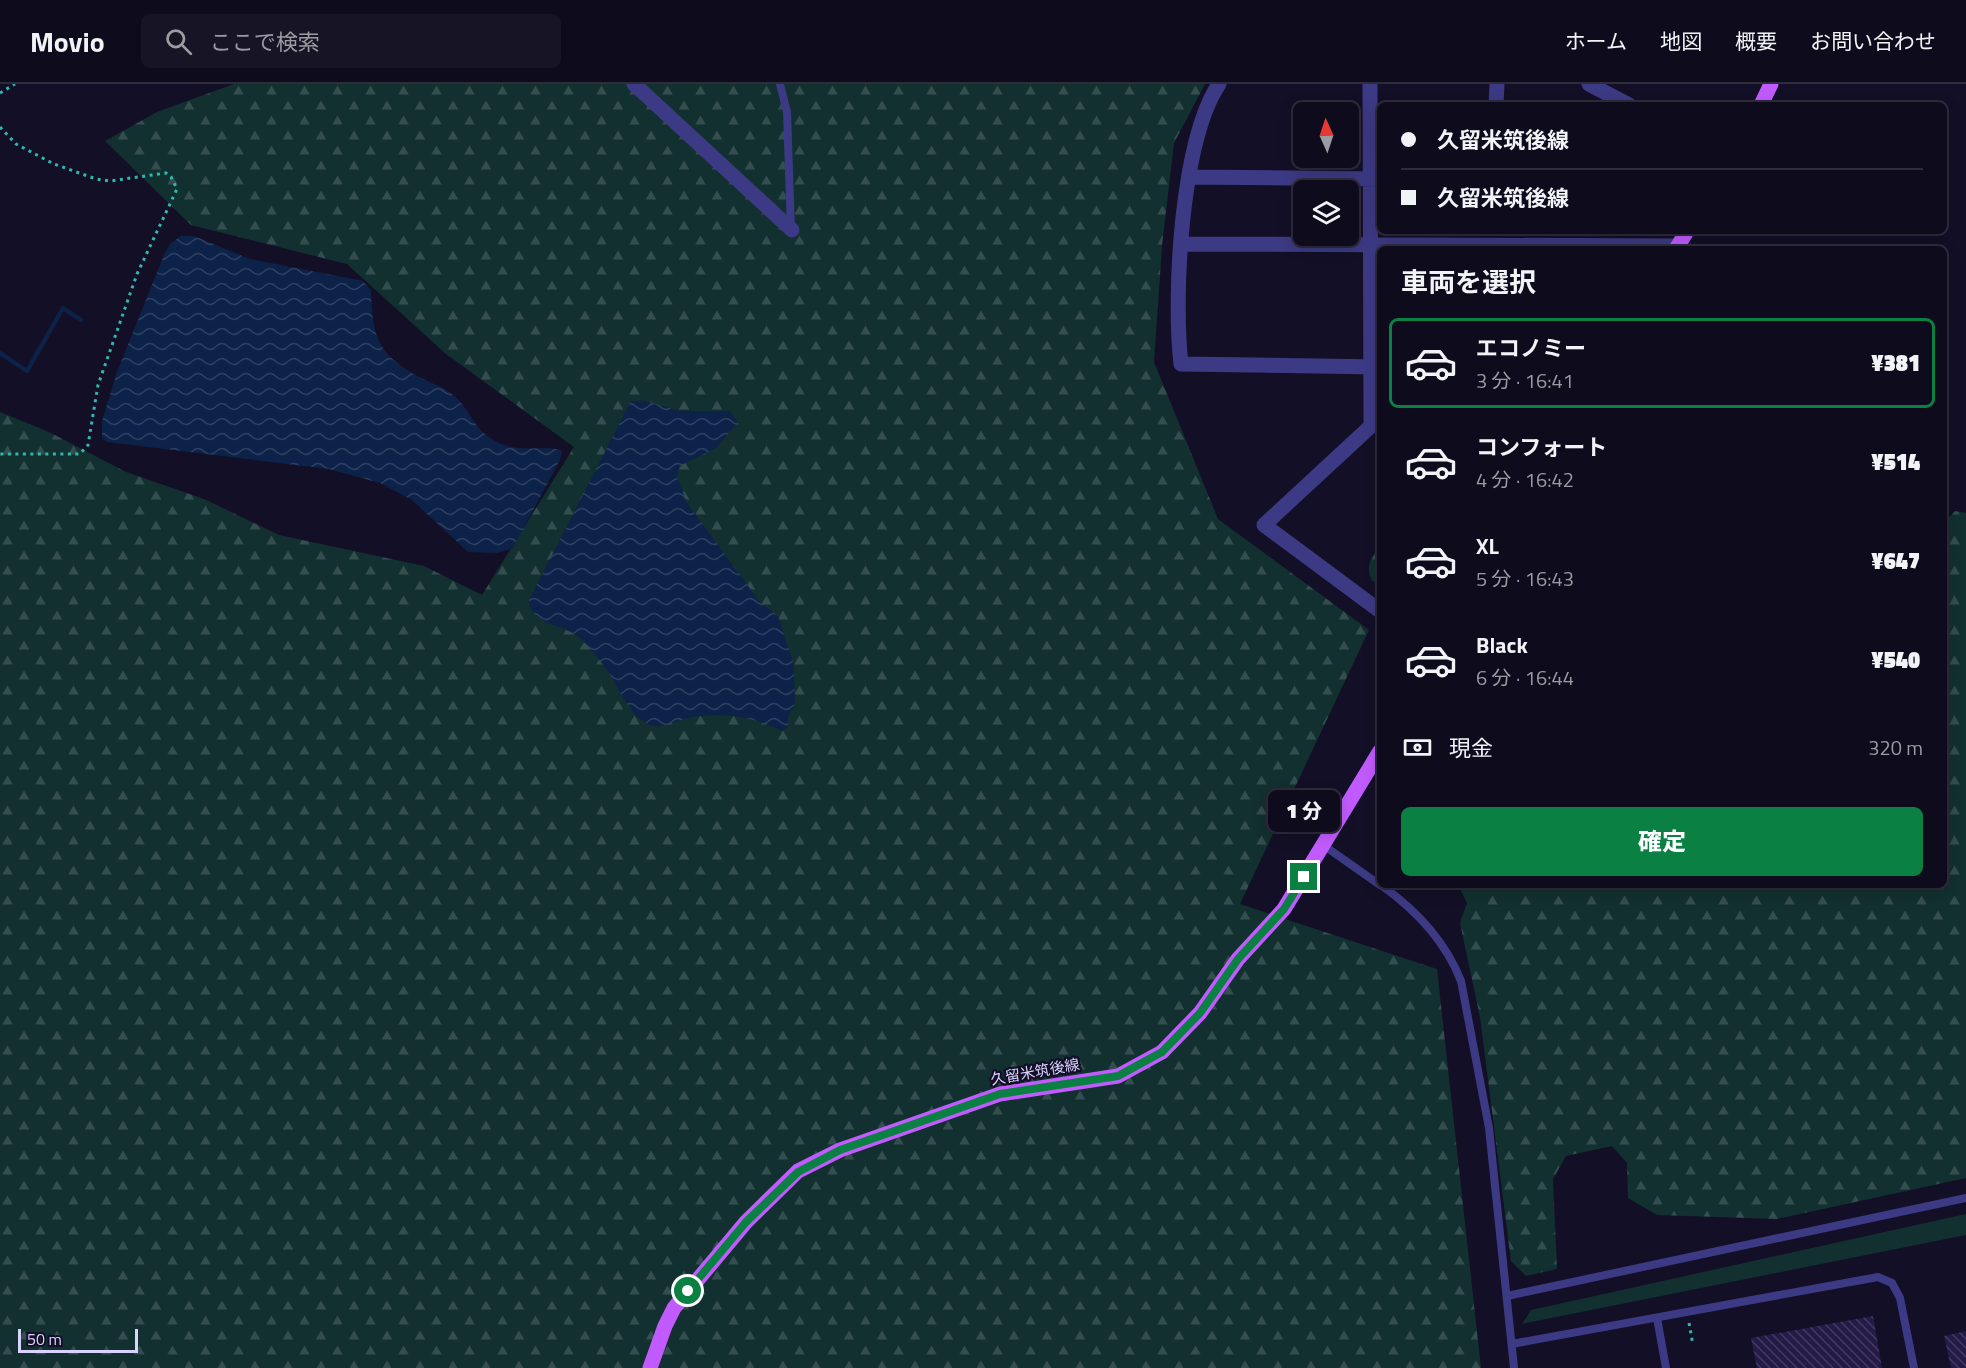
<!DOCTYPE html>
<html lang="ja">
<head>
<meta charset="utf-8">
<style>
  body { margin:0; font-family:"Titillium Web","Noto Sans JP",sans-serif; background:#171425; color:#f1f3f6; height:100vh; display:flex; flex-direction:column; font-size:22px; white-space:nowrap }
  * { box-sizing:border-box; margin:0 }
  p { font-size:20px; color:#9b9ba3 }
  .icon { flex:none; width:33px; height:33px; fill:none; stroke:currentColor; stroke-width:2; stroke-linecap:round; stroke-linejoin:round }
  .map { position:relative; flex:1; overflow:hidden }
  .sheet { position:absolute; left:1377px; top:162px; width:570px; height:642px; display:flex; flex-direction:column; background:#0e0b1c; border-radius:9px; box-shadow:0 3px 15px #0003,0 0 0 2px #2e2b3b }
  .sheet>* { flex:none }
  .banner { position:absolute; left:1377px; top:18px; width:570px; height:132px; border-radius:9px; box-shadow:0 3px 15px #0003,0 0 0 2px #2e2b3b; display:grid; align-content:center; height:132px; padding:0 24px; background:#0e0b1c }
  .needle { width:39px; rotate:357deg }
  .fabs { position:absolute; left:1293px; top:18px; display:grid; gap:12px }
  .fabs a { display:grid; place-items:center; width:66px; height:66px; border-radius:9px; background:#0e0b1c; box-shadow:0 3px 15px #0003,0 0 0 2px #2e2b3b; font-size:30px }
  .scale { position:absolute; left:18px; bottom:15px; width:120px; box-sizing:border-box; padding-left:6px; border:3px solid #d9d4ff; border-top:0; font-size:16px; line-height:21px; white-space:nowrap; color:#d9d4ff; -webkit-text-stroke:4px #130f26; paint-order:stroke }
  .end { position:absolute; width:27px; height:27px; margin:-14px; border:8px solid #0b8043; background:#fff; box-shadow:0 0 0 3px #fff }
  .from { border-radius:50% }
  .bubble { position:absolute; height:42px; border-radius:9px; background:#0e0b1c; box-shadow:0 3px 15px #0003,0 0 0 2px #2e2b3b; font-size:20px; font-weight:800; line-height:42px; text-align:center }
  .banner b { display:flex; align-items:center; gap:21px; height:57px; font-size:22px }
  .banner b+b { border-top:2px solid #2e2b3b }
  .banner i { width:15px; height:15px; background:#f1f3f6 }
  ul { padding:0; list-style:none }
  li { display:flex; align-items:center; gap:18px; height:90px; margin:0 12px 9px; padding:0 12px; border:3px solid transparent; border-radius:9px }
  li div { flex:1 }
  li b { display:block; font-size:22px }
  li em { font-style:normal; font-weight:800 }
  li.selected { border-color:#0b8043 }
  li>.icon { width:54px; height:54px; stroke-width:1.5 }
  h2 { padding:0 24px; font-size:27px; line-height:72px }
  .pay { display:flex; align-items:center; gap:15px; height:66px; padding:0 24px; font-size:22px }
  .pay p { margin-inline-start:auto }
  .primary-button { display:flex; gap:12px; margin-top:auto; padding:12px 24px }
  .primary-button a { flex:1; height:69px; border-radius:9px; background:#0b8043; color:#fff; font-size:24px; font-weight:800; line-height:69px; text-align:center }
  header { display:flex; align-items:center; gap:36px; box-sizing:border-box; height:84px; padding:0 30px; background:#0e0b1c; border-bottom:2px solid #2e2b3b }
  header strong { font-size:28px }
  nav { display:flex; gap:33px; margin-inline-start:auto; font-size:21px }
  .search { width:420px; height:54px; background:#171425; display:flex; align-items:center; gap:15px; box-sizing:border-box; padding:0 21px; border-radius:9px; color:#9b9ba3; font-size:22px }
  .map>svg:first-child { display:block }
</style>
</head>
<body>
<header>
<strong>Movio</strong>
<div class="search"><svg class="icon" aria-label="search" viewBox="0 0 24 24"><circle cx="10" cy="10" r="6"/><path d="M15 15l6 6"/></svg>ここで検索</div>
<nav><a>ホーム</a><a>地図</a><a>概要</a><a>お問い合わせ</a></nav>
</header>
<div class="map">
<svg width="1966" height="1284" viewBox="0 0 1966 1284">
  <defs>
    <pattern id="forest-firs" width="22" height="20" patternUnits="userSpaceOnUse" patternTransform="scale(1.5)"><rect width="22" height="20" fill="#12302f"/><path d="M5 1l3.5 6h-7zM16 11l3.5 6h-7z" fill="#344d4e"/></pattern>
    <pattern id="water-waves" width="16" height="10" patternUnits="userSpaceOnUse" patternTransform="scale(1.5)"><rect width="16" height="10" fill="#0c2248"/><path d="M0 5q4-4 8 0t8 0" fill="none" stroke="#2f4163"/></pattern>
    <pattern id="building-back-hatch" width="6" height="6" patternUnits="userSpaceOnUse" patternTransform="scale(1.5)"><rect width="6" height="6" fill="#241b47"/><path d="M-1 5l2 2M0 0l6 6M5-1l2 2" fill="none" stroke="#433b63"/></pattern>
  </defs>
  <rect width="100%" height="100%" fill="#130f26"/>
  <path fill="#12302f" d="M1966,1130V1151L1522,1240L1531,1226Z"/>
  <path fill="url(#forest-firs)" d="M234,0H1205L1174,59L1162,162L1154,278L1218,435L1369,546L1240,820L1437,885L1481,1284H0V328L49,348L126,388L204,415L279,451L424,482L482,511L574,363L446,270L347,180L191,141L105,57L157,28Z
    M1955,427L1966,429V1094L1777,1135L1657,1131L1628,1114L1627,1079L1612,1062L1566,1072L1553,1095L1557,1185L1526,1192L1511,1177L1480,933L1460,839L1467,819L1458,801H1944V439Z
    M1380,461V500L1372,497C1365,482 1371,474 1380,461Z"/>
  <path fill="url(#water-waves)" d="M181,152H194L250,175L363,197L371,206C372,252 377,271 421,294C431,299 444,303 453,311C474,328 471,348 504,361C521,368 551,361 562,367L560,376L513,464L497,469L468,468L412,416L380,399L329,385L107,358L102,354V337L117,288L164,171L170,160Z
    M631,317L649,318L680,327H730L738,338L716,364L679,382L677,393L687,419L759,517L778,532L793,578L794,593L795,619L788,633V643L782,647C751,632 722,628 688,634C675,637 661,646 648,640C629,631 618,602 607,586C599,575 589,563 580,554C565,540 528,540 529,516Z"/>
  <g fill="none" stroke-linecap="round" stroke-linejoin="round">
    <path stroke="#0c2248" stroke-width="4.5" d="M0,269L27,287L63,224L81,236"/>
  </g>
  <path fill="url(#building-back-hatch)" d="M1873,1232L1882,1284H1757L1751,1254Z
    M1966,1247V1284H1951L1944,1252Z"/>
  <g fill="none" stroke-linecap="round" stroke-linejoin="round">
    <path stroke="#2fb8b0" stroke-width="3" stroke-dasharray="3 4.5" stroke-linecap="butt" d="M0,9L15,0
      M0,43L16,60L54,80L96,95L110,97L166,89L171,93L177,105L137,190L98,301L88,361L80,370H0
      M1689,1239L1693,1261"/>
    <path stroke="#3d3a85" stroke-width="8" d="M780,0L787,28L791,146
      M1323,761L1380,801
      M1381,801C1416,826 1445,856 1461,897L1489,1044L1514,1284
      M1507,1212L1966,1114
      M1657,1234L1666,1284
      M1512,1260L1878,1193L1892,1199L1900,1214L1914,1284"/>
    <path stroke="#3d3a85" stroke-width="15" d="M634,0L792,146
      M1219,0C1181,57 1173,212 1181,280L1380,283
      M1370,0L1371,342L1264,441L1380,527
      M1589,0L1629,21
      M1496,21L1497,0
      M1190,93L1380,95
      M1187,160L1678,162"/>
    <path stroke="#c25bff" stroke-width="15" d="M1761,21L1771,0
      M1676,165L1687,147
      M650,1284L665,1242L674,1224L746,1138L798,1087L840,1066L1000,1010L1118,992L1162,968L1200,929L1238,875L1284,825L1380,667"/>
  </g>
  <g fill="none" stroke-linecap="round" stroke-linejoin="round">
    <path stroke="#0b8043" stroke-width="8" d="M688,1207L746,1138L798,1088L840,1066L1000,1010L1118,992L1162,968L1200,929L1238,875L1284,825L1304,793"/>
  </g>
  <g text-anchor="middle" stroke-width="4.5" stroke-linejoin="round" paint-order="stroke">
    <g font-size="15" fill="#d9d4ff" stroke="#130f26">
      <text transform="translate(1035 988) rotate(-10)" y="5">久留米筑後線</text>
    </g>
  </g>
</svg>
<div class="fabs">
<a><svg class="needle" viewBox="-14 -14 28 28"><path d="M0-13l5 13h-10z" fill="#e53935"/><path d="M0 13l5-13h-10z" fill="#9b9ba3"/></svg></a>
<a><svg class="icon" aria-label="layers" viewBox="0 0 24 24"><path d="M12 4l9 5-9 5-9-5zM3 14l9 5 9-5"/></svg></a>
</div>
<div class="scale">50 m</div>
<i class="end from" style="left:688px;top:1207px"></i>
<i class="end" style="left:1304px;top:793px"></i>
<div class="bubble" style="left:1268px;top:706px;width:72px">1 分</div>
<div class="banner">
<b><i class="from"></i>久留米筑後線</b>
<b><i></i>久留米筑後線</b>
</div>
<section class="sheet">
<h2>車両を選択</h2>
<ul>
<li class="selected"><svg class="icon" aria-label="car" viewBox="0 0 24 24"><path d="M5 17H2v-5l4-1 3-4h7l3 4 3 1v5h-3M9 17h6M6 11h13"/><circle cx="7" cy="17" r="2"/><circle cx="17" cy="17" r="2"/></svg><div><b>エコノミー</b><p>3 分 · 16:41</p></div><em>¥381</em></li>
<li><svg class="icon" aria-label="car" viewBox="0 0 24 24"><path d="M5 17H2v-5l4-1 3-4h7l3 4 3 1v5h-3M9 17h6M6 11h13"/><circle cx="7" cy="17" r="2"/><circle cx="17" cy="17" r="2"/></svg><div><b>コンフォート</b><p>4 分 · 16:42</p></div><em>¥514</em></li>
<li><svg class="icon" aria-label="car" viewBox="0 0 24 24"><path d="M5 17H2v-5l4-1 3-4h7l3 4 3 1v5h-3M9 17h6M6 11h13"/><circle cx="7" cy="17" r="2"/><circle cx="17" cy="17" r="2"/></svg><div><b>XL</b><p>5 分 · 16:43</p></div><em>¥647</em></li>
<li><svg class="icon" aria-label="car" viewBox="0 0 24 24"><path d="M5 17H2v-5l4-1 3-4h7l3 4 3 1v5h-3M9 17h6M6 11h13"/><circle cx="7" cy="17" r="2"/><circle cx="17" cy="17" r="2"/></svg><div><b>Black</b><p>6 分 · 16:44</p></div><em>¥540</em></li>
</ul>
<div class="pay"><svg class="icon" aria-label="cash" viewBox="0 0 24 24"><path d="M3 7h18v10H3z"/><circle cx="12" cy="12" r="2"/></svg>現金<p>320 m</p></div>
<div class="primary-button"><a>確定</a></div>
</section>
</div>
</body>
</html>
